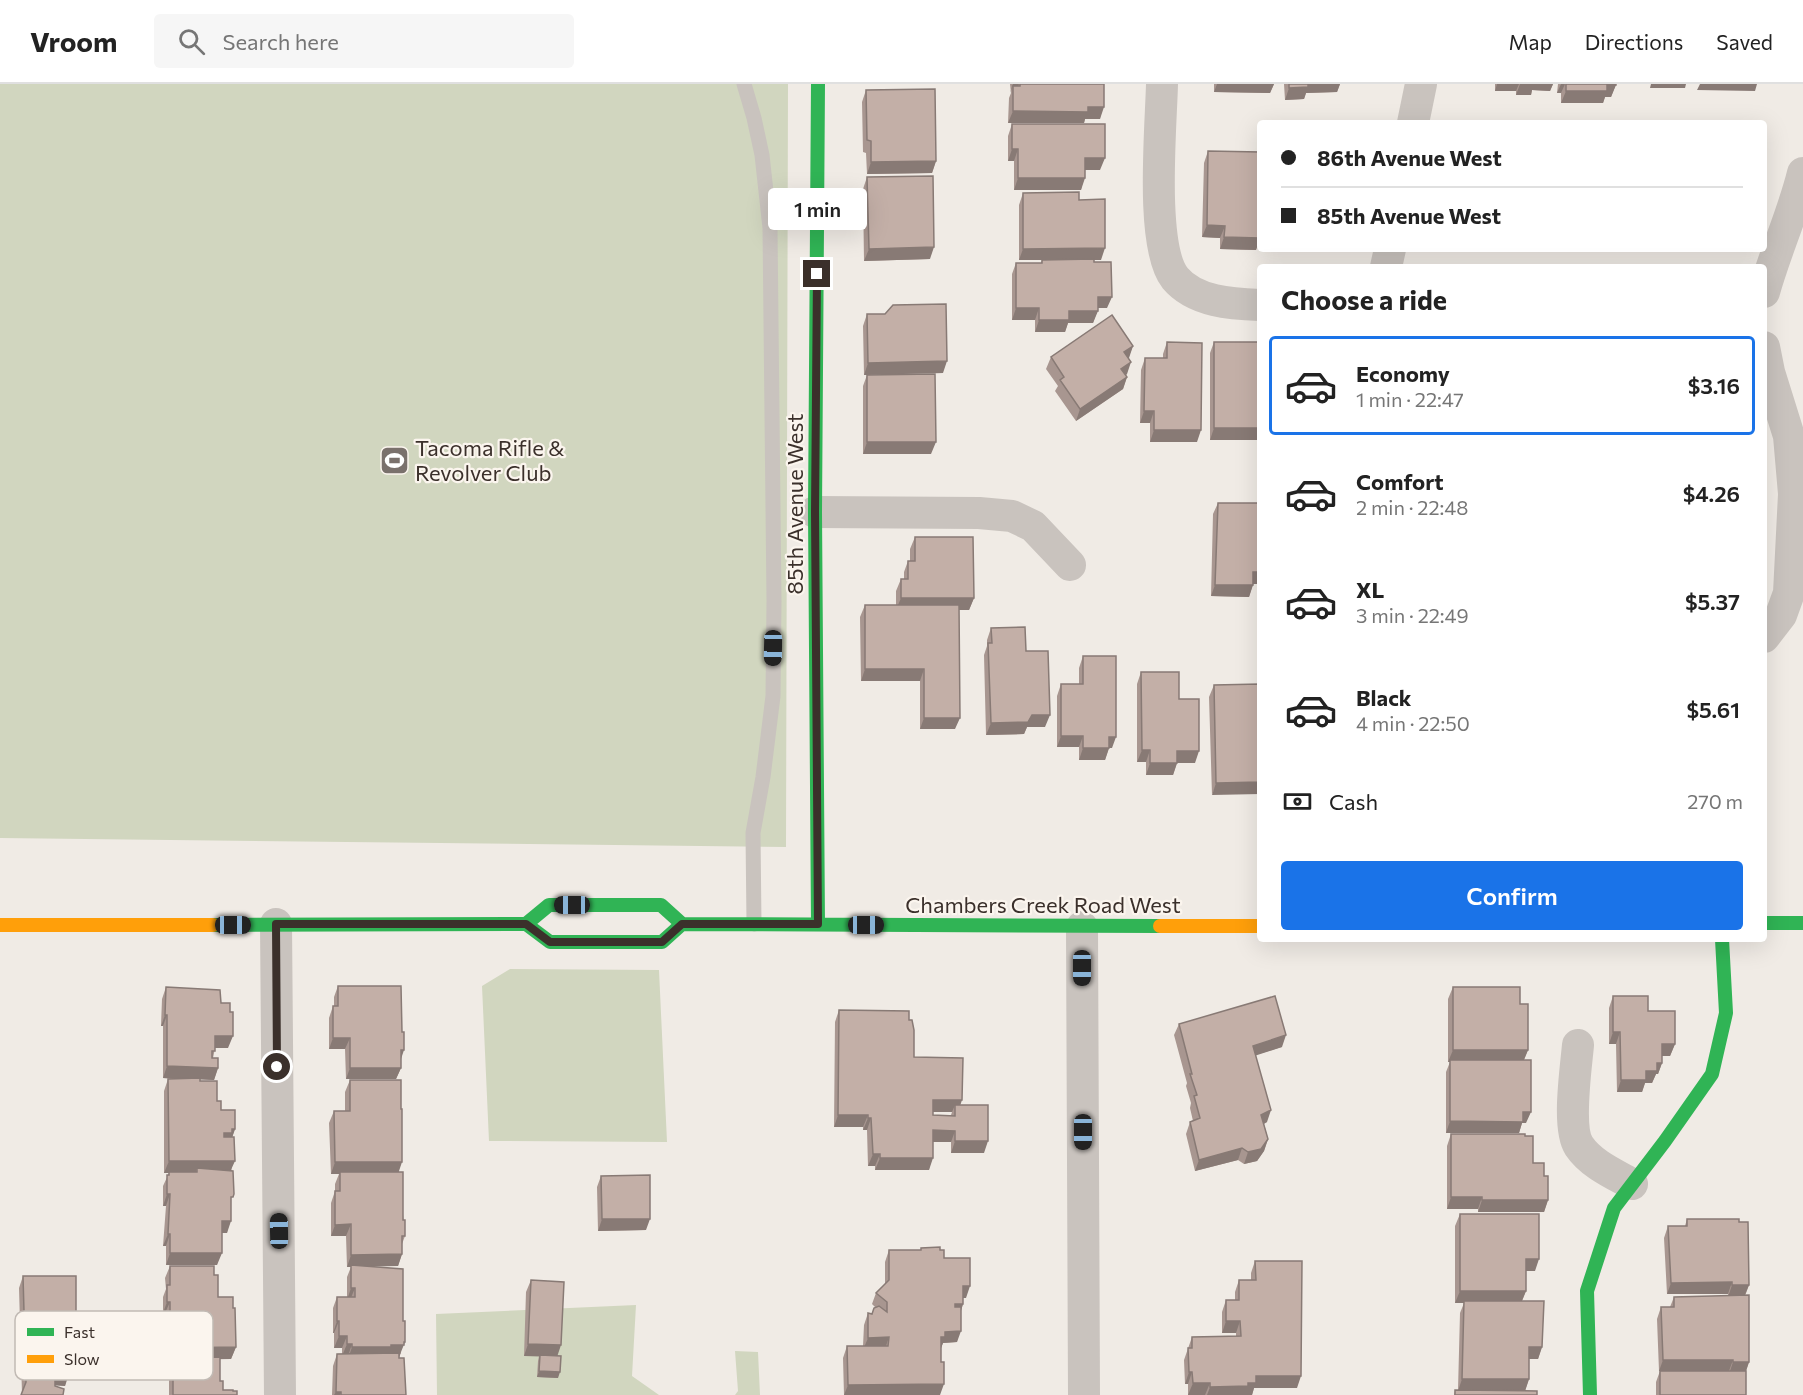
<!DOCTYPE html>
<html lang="en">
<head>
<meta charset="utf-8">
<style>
  body { margin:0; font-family:Commissioner,sans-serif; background:#f6f6f6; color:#222; height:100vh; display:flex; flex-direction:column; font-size:22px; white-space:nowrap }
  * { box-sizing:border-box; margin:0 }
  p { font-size:20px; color:#767676 }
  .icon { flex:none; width:33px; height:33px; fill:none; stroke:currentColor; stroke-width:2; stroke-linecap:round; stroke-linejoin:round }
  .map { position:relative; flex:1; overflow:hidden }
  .details { position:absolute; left:1257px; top:180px; width:510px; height:678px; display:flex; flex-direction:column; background:#fff; border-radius:6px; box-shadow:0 6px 24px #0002 }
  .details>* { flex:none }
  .hud { position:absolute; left:1257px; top:36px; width:510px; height:132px; border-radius:6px; box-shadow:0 6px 24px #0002; display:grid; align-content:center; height:132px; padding:0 24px; background:#fff }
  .end { position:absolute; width:27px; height:27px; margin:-14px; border:8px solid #3b302b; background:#fff; box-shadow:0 0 0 3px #fff }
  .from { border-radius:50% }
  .bubble { position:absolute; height:42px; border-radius:6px; background:#fff; box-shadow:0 6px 24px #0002; font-size:20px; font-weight:600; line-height:42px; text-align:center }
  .car { position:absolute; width:18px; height:36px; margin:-18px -9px; border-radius:8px; box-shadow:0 0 4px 2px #0007; background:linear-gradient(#222 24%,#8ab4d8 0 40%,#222 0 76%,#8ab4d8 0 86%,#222 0) }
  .hud b { display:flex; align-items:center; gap:21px; height:57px; font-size:22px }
  .hud b+b { border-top:2px solid #e0e0e0 }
  .hud i { width:15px; height:15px; background:#222 }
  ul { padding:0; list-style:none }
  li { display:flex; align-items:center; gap:18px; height:99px; margin:0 12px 9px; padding:0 12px; border:3px solid transparent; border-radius:6px }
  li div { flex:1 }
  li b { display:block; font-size:22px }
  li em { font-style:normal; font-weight:600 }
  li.on { border-color:#1a73e8 }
  li>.icon { width:54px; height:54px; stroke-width:1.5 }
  h2 { padding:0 24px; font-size:27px; line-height:72px }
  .pay { display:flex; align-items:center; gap:15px; height:66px; padding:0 24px; font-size:22px }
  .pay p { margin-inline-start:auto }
  .button { display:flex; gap:12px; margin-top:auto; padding:12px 24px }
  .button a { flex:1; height:69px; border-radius:6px; background:#1a73e8; color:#fff; font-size:24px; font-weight:600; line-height:69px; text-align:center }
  header { display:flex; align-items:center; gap:36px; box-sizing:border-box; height:84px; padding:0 30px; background:#fff; border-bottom:2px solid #e0e0e0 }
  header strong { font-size:28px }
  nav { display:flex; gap:33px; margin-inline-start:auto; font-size:21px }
  .search { width:420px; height:54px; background:#f6f6f6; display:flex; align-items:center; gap:15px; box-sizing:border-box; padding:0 21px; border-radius:6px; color:#767676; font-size:22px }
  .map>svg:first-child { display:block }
</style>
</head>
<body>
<header>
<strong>Vroom</strong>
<div class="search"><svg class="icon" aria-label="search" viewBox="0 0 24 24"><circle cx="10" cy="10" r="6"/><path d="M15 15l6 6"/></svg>Search here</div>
<nav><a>Map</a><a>Directions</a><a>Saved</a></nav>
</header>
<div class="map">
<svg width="1803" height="1311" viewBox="0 0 1803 1311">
  <rect width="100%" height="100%" fill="#f0ebe5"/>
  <path fill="#d1d6bf" d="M0,0H788L786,763L0,754Z
    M510,885L659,886L667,1058L489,1057L482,902Z
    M636,1221L632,1292L659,1311H437L436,1230Z
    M735,1267L758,1268L760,1311H735L738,1307Z"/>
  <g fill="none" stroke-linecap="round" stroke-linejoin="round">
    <path stroke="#c9c3be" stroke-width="15" d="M744,0L754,34L762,71L770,144L774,517L773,612L763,693L753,749L754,840"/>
    <path stroke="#c9c3be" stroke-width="32" d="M1162,0C1161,43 1150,162 1175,194C1195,218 1232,220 1260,221
      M1413,39L1421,0
      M1386,183L1390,165
      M1764,208C1775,168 1793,130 1803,89
      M1764,263L1769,288L1789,352L1794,410L1789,509L1781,531L1764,553
      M815,428L979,429L1012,432L1033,442L1070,481
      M276,840L280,1311
      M1082,843L1084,1311
      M1578,961C1576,984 1567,1044 1579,1062C1591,1080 1614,1090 1632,1100"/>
    <path stroke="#30b455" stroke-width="14" d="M818,0L815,428L818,840
      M1764,839H1803
      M526,840L549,821H661L682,840L1160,842
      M213,841L526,840L550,858H662L682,840
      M1590,1311L1587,1207L1614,1124L1665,1057L1712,990L1726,929L1722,855"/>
    <path stroke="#ff9f0a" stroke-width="14" d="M0,841H213
      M1160,842H1260"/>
  </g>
  <path fill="#a89690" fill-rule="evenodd" d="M1010,0H1104L1100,35H1085L1084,39H1008L1009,14L1011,9Z
    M1214,0H1274L1270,9L1214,8Z
    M1284,0H1340L1337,8L1306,9L1304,15L1285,16Z
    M1495,0H1553L1550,7L1532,6L1531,11H1516V7H1495Z
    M1558,0H1616L1611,13H1605L1603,19H1561V9H1557Z
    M866,6L936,77L932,89L867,90L866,69L863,68L862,18Z
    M1012,40L1100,86H1085L1081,106H1014V77H1008V52Z
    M1208,67L1260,154L1256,166L1220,165V154L1202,153L1204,79Z
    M867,93L930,175L864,177L863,105Z
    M1023,109L1079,116L1101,176H1094V178L1107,224H1098L1093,239H1068L1065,248H1035V236H1012V190L1016,179H1041L1042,176H1019V121Z
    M867,230H885L943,289L870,290L931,370H863V302L867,291H864L863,242Z
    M1167,258L1197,358H1150V339H1140L1141,286L1145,274H1163V270Z
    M1214,258L1260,356H1210V269Z
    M1133,262L1128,274L1127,290L1126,291L1127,293L1123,305L1076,337L1055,307L1058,302L1046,285L1051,273Z
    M1218,419L1260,500H1253L1249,513L1211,512L1213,430Z
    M915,453L974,514L969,526H959L955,645H920V597H861L860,533L865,521H896V507L901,495H904V488L908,477H910V465Z
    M991,544L1026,567L1045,643H1027L1024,650L986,651L984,571L987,562V556Z
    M1083,572L1112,664H1109L1105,676H1079V663H1057V612L1061,600H1079V584Z
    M1141,588L1179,615L1195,679H1177L1173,691H1146V678H1137V600Z
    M1260,600L1212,711L1209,613L1214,601Z
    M338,902L401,977V984L396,995H346L345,965H329V934L333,922H334V913Z
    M166,903L221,919L228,964H215L213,974L218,984L214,996L200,995V997L217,1017L221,1026L235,1045L232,1053L231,1120L227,1149H222L217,1181H166V1162H163L166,1122H163V1102L169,1089H164V1007L168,995H174L163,994V942H161L162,915Z
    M1453,903L1520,920L1528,966L1524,976L1526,1039H1522L1519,1049H1446V988L1450,978H1448V915Z
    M1613,912L1648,927L1675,960L1670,972H1662V979L1658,990H1656L1652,999H1645L1642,1008H1617L1616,960H1609V924Z
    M839,926L909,936L914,973L960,1021L984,1069H951V1058H933L929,1086H875V1082H868L867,1046H863V1043H834L835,938ZM933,1028H952L951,1031H933Z
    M1179,940L1282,963L1255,971L1267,1038L1264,1040L1268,1055L1264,1067L1257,1077L1244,1080L1238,1076L1195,1087L1186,1050L1190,1038L1193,1037L1190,1024L1191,1019L1186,1002L1187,999L1174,951Z
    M350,996L399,1088L405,1152L402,1160V1170L398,1182H367L401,1269L399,1273L406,1311H332L333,1282L337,1270H342V1264H334V1249H333V1224L337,1213H347V1193L351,1183H347L346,1152H331V1119L335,1107V1100L339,1090H331L329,1039L334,1027H345V1008Z
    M1451,1050L1533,1079L1544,1092L1548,1116L1544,1128H1478V1125H1447V1062Z
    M601,1092L646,1146L598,1147L597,1103Z
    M1460,1130L1535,1187H1526V1207L1522,1217L1542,1263L1538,1275H1529V1295L1525,1307L1537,1311H1454L1455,1306H1458L1460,1229L1464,1219H1455V1142Z
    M1687,1135L1739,1138L1749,1201L1745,1212L1749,1278L1746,1287V1311H1656V1298L1660,1287H1659L1657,1235L1661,1223H1670L1674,1213L1728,1212V1210H1667L1664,1154L1668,1142H1685Z
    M889,1166H940L966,1214H963V1220L961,1227L957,1258L943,1259L941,1264L940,1311H844L843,1274L847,1262H863L864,1241L868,1229L872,1230L876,1224L872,1220L876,1209L885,1200V1178Z
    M1255,1177L1297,1304H1254L1252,1311H1188V1300H1185L1184,1276L1192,1253L1236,1252V1249H1222V1228L1226,1216H1235V1208L1239,1196H1251V1189Z
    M170,1182L214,1191L218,1213L233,1224L236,1263L231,1275H220V1297L223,1306L233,1307L237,1311H169V1286L172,1276H165V1229H163V1213L166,1205L165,1194Z
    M23,1192L75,1271H71L65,1302L55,1301L22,1310L19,1204Z
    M531,1196L557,1272L558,1294L537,1293L538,1277L539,1272H524L526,1208Z"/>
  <path fill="#887a75" d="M1013,0H1019L1016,9L1013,2L1010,9Z
    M1217,0H1274L1270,9L1214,8Z
    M1308,0H1340L1337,8L1306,9L1304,15L1285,16L1289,4Z
    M1497,0H1519L1516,7H1495Z
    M1520,0H1553L1550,7L1532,6L1531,11H1516Z
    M1561,0H1565L1561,9H1557Z
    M1651,0H1686L1685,4H1650Z
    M1700,0H1757L1755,7L1697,6Z
    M1607,1H1616L1611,13H1605L1603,19H1561L1566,7Z
    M1088,23H1104L1100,35H1085L1084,39H1008L1013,27Z
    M1012,65H1018L1014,77H1008Z
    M1085,74H1105L1100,86H1081Z
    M936,77L932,89L867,90L871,78Z
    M1018,94H1085L1081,106H1014Z
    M1207,141L1225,142L1220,154L1202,153Z
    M1224,153L1260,154L1256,166L1220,165Z
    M934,163L930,175L864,177L869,165Z
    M1105,164L1101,176H1019L1023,165Z
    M1494,165H1528L1527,168L1493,167Z
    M1536,165H1587V167L1535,166Z
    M1098,213H1112L1107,224H1093Z
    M1016,224H1039L1035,236H1012Z
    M1069,227H1098L1093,239H1068L1065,248H1035L1039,236Z
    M1133,262L1129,274L1120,280L1124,268Z
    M947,277L943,289L864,291L868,279Z
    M1131,278L1127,290L1117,297L1121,285Z
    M1127,293L1123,305L1076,337L1080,325Z
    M1144,327H1154L1150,339H1140Z
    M1214,344H1260V356H1210Z
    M1154,346H1201L1197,358H1150Z
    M867,358H936L931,370H863Z
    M1253,488H1260V500H1249Z
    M1215,501H1253L1249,513L1211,512Z
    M901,514H974L969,526H896Z
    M865,585H924L920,597H861Z
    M1032,631H1050L1045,643H1027L1024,650L986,651L991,639Z
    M924,634H960L955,645H920Z
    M1061,652H1083L1079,663H1057Z
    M1109,653H1116L1112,664H1109L1105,676H1079L1083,664Z
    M1142,666H1150L1146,678H1137Z
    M1177,667H1199L1195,679H1177L1173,691H1146L1150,679Z
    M1260,698V710L1212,711L1216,699Z
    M165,931H167L163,942H161Z
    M1613,948H1620L1616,960H1609Z
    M1286,951L1282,963L1248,974L1253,962Z
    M215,952H233L228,964H211Z
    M333,954H350L345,965H329Z
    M1662,960H1675L1670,972H1658Z
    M401,966H404L400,978Z
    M1453,966H1528L1523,978L1450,976V978H1448Z
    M1657,979H1662L1658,990H1656L1652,999H1645L1642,1008H1617L1621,996L1646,987Z
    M167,982L218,984L214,996L163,994Z
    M350,984H401L396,995H346Z
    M933,1016H962L958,1028L955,1021L952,1028H929Z
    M1271,1026L1267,1038L1257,1043L1261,1031Z
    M1523,1028H1531L1526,1039H1522L1519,1049H1446L1450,1037Z
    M838,1031H868L863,1043H834Z
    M868,1034H871L867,1046H863Z
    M232,1045H235L231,1057L219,1061L224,1049Z
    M933,1046L955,1047L951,1058H929Z
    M1268,1055L1264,1067L1257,1077L1244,1080L1248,1068Z
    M955,1057H988L984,1069H951Z
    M1242,1064L1238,1076L1195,1087L1199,1076Z
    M873,1070H880L875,1082H868Z
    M880,1074H933L929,1086H875Z
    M169,1077H235L230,1088L197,1084L196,1089H164Z
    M335,1078H402L398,1090H331Z
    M167,1110H170L166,1122H163Z
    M1451,1113H1482L1478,1125H1447Z
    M1482,1116H1548L1544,1128H1478Z
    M602,1135H650L646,1146L598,1147Z
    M222,1137H231L227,1149H217Z
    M351,1140L346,1152H331L335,1141Z
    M168,1150H170L166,1162H163Z
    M170,1169H222L217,1181H166Z
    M402,1170L398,1182L347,1183L351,1171Z
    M1526,1175H1539L1535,1187H1521Z
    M1732,1198L1728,1210H1667L1671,1199Z
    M1732,1201H1749L1744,1213H1728Z
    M963,1202H970L966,1214H959Z
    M351,1204H355L350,1216H347Z
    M1460,1207H1526L1521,1219H1455Z
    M167,1218H170L165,1229H163Z
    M955,1220H963L959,1232H950Z
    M337,1237H339L334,1249H333Z
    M1226,1237H1240L1236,1249H1222Z
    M961,1247L957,1258L943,1259L941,1264V1253L945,1248Z
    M339,1252H347L342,1264H334Z
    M889,1253L885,1265L863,1266L868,1254Z
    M404,1258H405L399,1273L348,1275L352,1263L391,1261Z
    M71,1259H79L75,1271H67Z
    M347,1260H352L348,1272H342Z
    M528,1260L561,1261L557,1273L524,1272Z
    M236,1263L231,1275L165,1276L170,1264Z
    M1529,1263H1542L1538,1275H1525Z
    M1663,1276H1733L1729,1287H1659Z
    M1733,1278H1749L1745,1290H1729Z
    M539,1287L560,1288L558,1294L537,1293Z
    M1189,1288H1192L1188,1300H1185Z
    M55,1289L69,1290L65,1302L51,1301Z
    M1256,1292H1301L1297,1304H1254L1252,1311H1207L1210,1303L1248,1299Z
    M1462,1295H1529L1525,1307H1458Z
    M1193,1299H1210L1205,1311H1188Z
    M944,1300L940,1311H844L848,1301Z
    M336,1308H341L340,1311H334Z"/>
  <path fill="#c3afa7" stroke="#887a75" stroke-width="1.5" d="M1020,0H1104V23H1088V28L1013,27V2H1020Z
    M1289,0H1308V3L1289,4Z
    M1566,0H1616V1H1607V7H1566Z
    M935,5L936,77L871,78V57L867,56L866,6Z
    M1012,40H1105V74H1085V94H1018V65H1012Z
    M1208,67L1260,68V154L1224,153L1225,142L1207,141Z
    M933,92L934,163L869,165L867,93Z
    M1079,108V116L1105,115V164L1023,165V109Z
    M1094,175V178H1111L1112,213H1098V227H1069V236H1039V224H1016V179H1042V176Z
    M946,220L947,277L868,279L867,230H885L893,221Z
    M1112,231L1133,262L1124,268L1131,278L1121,285L1127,293L1080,325L1060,296L1064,293L1051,273Z
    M1167,258L1202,259L1201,346H1154V327H1144L1145,274H1167Z
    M1214,258H1260V344H1214Z
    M935,290L936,358H867V291Z
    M1218,419H1260V488H1253V501H1215Z
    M915,453H973L974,514H901V495H908V477H915Z
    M865,521H959L960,634H924V585H865Z
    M1025,543L1026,567H1048L1050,631H1032L1028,638L991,639L988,559H992L991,544Z
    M1083,572H1116V653H1109V664H1083V652H1061V600H1083Z
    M1141,588H1179V615H1199V667H1177V679H1150V666H1142Z
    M1260,600V698L1216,699L1214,601Z
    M338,902H401L402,948H404V966H401V984H350V954H333V922H338Z
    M166,903L220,906L221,919H230V928H233V952H215V967H212V974H218V984L167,982V931H165Z
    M1453,903H1520V920H1528V966H1453Z
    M1275,912L1286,951L1253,962L1271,1026L1261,1031L1268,1055L1261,1065L1248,1068L1242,1064L1199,1076L1190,1038L1200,1034L1194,1012L1197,1011L1190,990H1192L1179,940Z
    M1613,912H1648V927H1675V960H1662V979H1657V987H1646V996H1621L1620,948H1613Z
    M839,926L909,927V936H912L914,946V973L963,974L962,1016H933V1031L955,1032V1021H988V1057H955V1047L933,1046V1074H880V1070H873L871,1034H868V1031H838Z
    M1450,976H1531V1028H1523V1038L1450,1037Z
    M200,994V997H217V1017H221V1026H235V1045H232V1049H224V1053H234L235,1077H169L168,995Z
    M350,996H401V1025H402V1078H335L334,1027H350Z
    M1451,1050H1525V1052H1533V1079H1544V1092H1548V1116H1482V1113H1451Z
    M197,1084L233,1087L234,1110L233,1113H231V1137H222V1169H170V1150H168L170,1110H167V1091H169V1088H197Z
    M340,1088H403V1136H405V1152H402V1170L351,1171V1140L335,1141V1107H340Z
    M650,1091V1135H602L601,1092Z
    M1460,1130H1539V1175H1526V1207H1460Z
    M1687,1135H1739V1138H1748L1749,1201H1732V1198L1671,1199L1668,1142H1687Z
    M940,1163V1166H944V1174H970V1202H963V1220H955V1223H961V1247L945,1248V1253H941V1278H944V1300L848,1301L847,1262H888L889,1253L868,1254V1229L872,1230L874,1224L879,1222L887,1228V1218L876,1209L889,1196V1166H921V1164Z
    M1255,1177H1302L1301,1292H1256V1299H1248V1302L1210,1303V1299H1193L1192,1288H1189L1188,1264H1192V1253L1241,1252L1240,1237H1226V1216H1239V1196H1256Z
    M351,1181L403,1185V1237H405V1258H404V1261H391V1263H352V1260H347V1252H339V1237H337V1213H355V1204H351Z
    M170,1182H214V1191H218V1213H233V1224H235L236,1263L170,1264V1218H167V1201H170Z
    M23,1192H76V1239H79V1259H71L69,1290L55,1289V1302L64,1305L63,1311H21L26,1298Z
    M531,1196L564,1198L561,1261L528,1260Z
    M1749,1211V1278H1733V1276H1663L1661,1223H1674V1213Z
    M1464,1217H1544L1542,1263H1529V1295H1462Z
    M399,1269V1274H404L406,1311H341V1308H336L337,1270Z
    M540,1271L561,1272L560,1288L539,1287Z
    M220,1273V1297H223V1306H233V1307H237V1311H173V1274Z
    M1660,1287H1746V1311H1660Z
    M1455,1306L1537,1307V1311H1455Z"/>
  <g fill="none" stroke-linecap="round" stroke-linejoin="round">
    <path stroke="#3b302b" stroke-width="8" d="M277,983L276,840H526L550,858H662L682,840H818L815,428L817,190"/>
  </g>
  <defs>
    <symbol id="stadium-square" viewBox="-11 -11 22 22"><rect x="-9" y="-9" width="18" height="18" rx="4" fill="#7a716c" stroke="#fbf5ee"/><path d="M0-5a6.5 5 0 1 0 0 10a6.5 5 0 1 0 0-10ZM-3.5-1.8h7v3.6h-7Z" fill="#fff"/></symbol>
  </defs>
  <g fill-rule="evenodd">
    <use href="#stadium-square" x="378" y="360" width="33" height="33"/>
  </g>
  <g text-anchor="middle" stroke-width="4.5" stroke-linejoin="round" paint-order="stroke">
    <g font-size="22" fill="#3b302b" stroke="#fbf5ee" text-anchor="start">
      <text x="415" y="372">Tacoma Rifle &amp;<tspan x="415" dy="25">Revolver Club</tspan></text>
    </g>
    <g font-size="22" fill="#3b302b" stroke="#fbf5ee">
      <text transform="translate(795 420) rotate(-90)" y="8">85th Avenue West</text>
      <text x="1043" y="829">Chambers Creek Road West</text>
    </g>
  </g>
  <rect x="15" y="1227" width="198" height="69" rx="9" fill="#fbf5ee" stroke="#c1bab4" stroke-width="1.5"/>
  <rect x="27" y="1244" width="27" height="8" fill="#30b455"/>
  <rect x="27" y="1271" width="27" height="8" fill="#ff9f0a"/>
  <g font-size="16" fill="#3b302b">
    <text x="64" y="1254">Fast</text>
    <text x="64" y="1281">Slow</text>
  </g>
</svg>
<i class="end from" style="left:277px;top:983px"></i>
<i class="end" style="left:817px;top:190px"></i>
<div class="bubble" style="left:768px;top:104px;width:99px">1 min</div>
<i class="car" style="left:773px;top:564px;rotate:181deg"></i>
<i class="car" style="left:572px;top:821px;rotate:270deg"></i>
<i class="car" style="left:233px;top:841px;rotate:90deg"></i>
<i class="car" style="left:866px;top:841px;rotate:90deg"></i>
<i class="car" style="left:1082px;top:884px;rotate:180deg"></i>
<i class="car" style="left:1083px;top:1048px;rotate:180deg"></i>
<i class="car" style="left:279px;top:1147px;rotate:359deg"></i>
<div class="hud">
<b><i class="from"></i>86th Avenue West</b>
<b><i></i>85th Avenue West</b>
</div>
<section class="details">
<h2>Choose a ride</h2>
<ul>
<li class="on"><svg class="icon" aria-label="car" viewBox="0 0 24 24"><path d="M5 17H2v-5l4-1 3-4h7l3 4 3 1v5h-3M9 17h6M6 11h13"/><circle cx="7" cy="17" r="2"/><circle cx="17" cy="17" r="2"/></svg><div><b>Economy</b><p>1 min · 22:47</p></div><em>$3.16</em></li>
<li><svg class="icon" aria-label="car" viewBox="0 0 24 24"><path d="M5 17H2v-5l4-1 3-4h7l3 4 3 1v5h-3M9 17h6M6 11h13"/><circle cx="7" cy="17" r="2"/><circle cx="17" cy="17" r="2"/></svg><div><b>Comfort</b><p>2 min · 22:48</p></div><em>$4.26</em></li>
<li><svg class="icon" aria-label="car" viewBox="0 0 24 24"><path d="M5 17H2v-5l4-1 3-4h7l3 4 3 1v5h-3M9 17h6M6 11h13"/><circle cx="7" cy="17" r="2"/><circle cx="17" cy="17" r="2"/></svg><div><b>XL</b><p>3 min · 22:49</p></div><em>$5.37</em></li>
<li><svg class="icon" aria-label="car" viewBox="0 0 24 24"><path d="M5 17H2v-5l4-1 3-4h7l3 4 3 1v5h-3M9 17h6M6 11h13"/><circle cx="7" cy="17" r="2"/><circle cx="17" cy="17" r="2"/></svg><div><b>Black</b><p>4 min · 22:50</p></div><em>$5.61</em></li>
</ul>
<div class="pay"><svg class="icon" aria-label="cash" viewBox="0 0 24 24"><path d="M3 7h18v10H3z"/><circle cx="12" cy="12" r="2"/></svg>Cash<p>270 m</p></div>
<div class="button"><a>Confirm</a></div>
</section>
</div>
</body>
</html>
